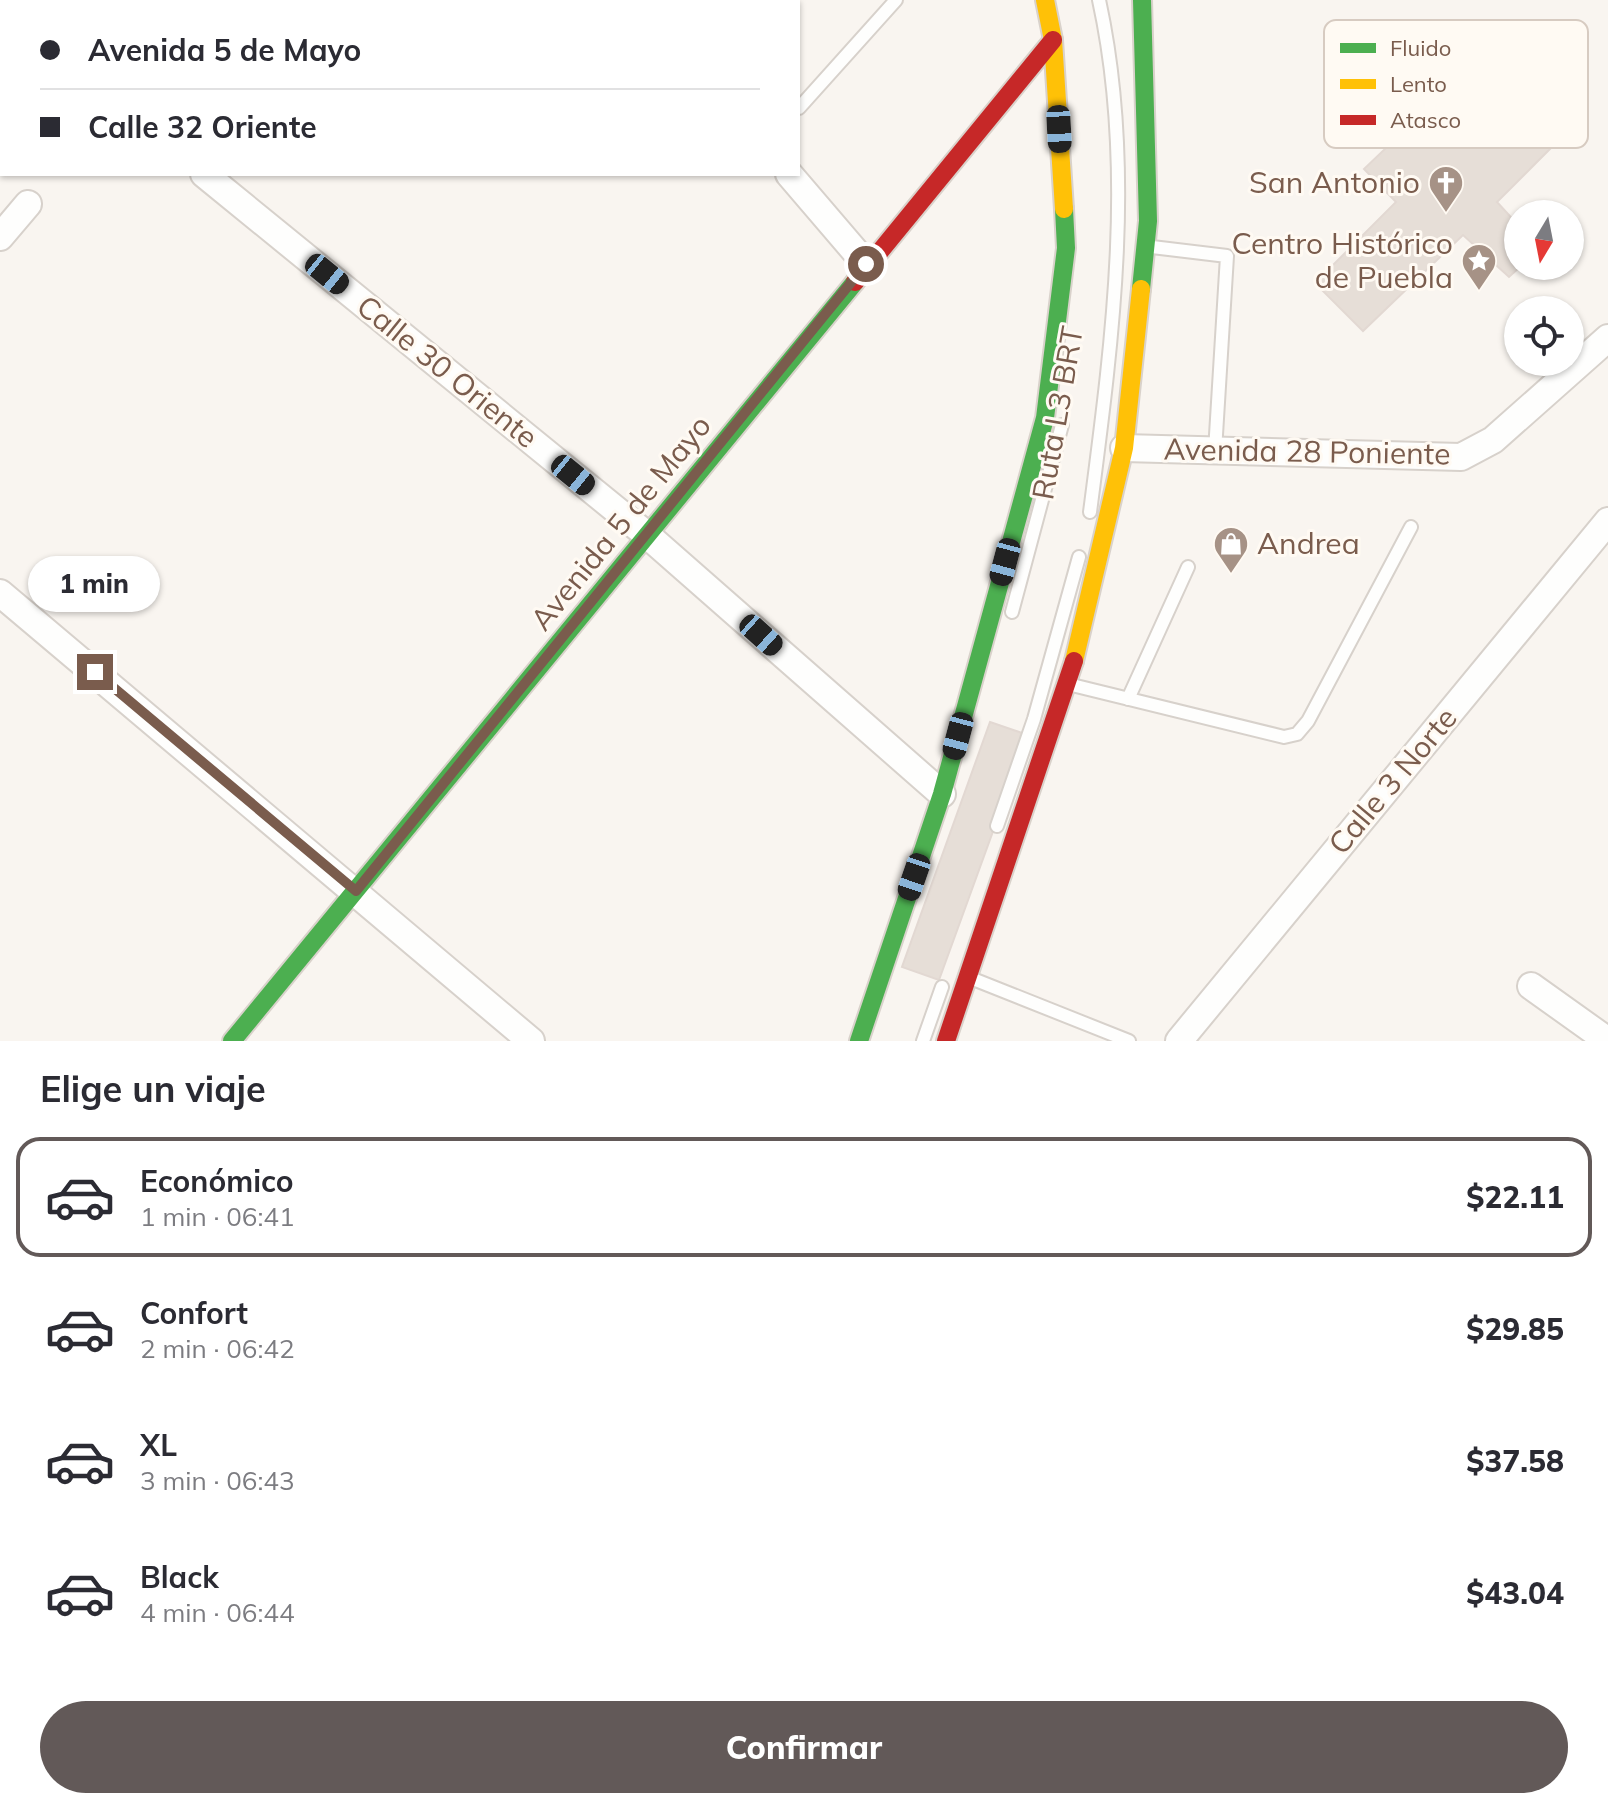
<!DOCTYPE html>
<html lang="es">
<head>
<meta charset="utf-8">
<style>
  body { margin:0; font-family:Mulish,sans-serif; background:#f7f7f7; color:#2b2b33; height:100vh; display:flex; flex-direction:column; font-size:30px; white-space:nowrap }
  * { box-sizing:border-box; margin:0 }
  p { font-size:26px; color:#7c7c81 }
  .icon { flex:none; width:44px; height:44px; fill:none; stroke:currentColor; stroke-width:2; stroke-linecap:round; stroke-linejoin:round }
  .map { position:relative; height:1041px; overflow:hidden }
  .side { display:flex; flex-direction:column; background:#fff; flex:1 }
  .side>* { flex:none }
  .top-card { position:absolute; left:0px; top:0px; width:800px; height:176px; box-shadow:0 2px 6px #0004; display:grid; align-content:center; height:176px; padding:0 40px; background:#fff }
  .needle { width:52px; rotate:190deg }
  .tools { position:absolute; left:1504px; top:200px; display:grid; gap:16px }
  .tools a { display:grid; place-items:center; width:80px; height:80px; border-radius:50%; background:#fff; box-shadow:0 2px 6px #0004; font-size:40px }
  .end { position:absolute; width:36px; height:36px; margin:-18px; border:10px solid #7a5c4d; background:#fff; box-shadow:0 0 0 4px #fff }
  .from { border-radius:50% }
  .bubble { position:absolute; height:56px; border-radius:28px; background:#fff; box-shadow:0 2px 6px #0004; font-size:26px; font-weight:800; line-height:56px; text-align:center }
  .car { position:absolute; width:24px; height:48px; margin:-24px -12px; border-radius:10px; box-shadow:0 0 6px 2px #0007; background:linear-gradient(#222 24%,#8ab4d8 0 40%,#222 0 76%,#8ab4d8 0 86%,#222 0) }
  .top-card b { display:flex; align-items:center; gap:28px; height:76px; font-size:30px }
  .top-card b+b { border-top:2px solid #e1e1e2 }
  .top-card i { width:20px; height:20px; background:#2b2b33 }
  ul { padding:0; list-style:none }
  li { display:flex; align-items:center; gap:24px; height:120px; margin:0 16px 12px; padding:0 24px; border:4px solid transparent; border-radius:24px }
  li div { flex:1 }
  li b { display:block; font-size:30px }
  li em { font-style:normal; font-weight:800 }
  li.selected { border-color:#625958 }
  li>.icon { width:72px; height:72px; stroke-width:1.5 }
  h2 { padding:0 40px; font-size:36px; line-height:96px }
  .action { display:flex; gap:16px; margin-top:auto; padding:16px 40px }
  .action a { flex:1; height:92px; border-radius:48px; background:#625958; color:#fff; font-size:32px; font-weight:800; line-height:92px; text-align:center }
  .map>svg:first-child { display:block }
</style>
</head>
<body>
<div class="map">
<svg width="1608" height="1041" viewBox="0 0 1608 1041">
  <rect width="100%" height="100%" fill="#f9f5f0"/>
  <path fill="#e6ded7" stroke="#e2d8d2" stroke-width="2" d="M1457,80L1480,101L1504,81L1517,98L1510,104L1553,146L1497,202L1518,225V266H1521L1509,277L1463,235L1363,331L1315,283L1396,202L1364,169Z
    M990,722L1028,735L939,980L902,967Z"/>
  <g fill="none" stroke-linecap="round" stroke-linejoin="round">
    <defs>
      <path id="lane" d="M657,2L658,0
        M757,2L759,0
        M799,108L896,0
        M1152,247L1227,256L1215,451
        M1090,512C1112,343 1136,169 1099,0
        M1012,612L1062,425
        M1072,685L1284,737L1297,734L1308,721L1411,527
        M1128,699L1188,567
        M997,826L1034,719L1079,557
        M968,977L1129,1041
        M923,1041L942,987"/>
      <path id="street" d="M305,0L307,2
        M637,0L638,2
        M402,2L404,0
        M0,5L2,7
        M204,174L647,535L942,794
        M789,174L866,264
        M0,237L28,204
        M1124,448L1461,457L1493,440L1608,338
        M0,593L531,1041
        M1531,986L1608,1041
        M1179,1041L1608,521"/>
      <path id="fast" d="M1141,289L1148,221L1142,0
        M232,1041L855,282
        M859,1041L942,794L1045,418L1066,248L1064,209"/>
      <path id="slow" d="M1045,0L1053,40L1064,209
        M1074,661L1124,448L1141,289"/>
      <path id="jam" d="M855,282L1053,40
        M946,1041L1074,661"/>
    </defs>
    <use href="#lane" stroke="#d7d1cb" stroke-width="16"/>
    <use href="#street" stroke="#d7d1cb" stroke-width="30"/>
    <use href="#fast" stroke="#d9d2cb" stroke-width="22"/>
    <use href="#slow" stroke="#d9d2cb" stroke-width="22"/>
    <use href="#jam" stroke="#d9d2cb" stroke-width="22"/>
    <use href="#lane" stroke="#fefefd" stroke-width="12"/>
    <use href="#street" stroke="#fefefd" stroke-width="26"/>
    <use href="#fast" stroke="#4caf50" stroke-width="18"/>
    <use href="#slow" stroke="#ffc107" stroke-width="18"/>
    <use href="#jam" stroke="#c62828" stroke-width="18"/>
  </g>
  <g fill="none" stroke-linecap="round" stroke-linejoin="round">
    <path stroke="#7a5c4d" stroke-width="10" d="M95,672L356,891L866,264"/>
  </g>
  <defs>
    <symbol id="church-pin" viewBox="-11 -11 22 30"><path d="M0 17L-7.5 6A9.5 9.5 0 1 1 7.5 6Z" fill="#a69286" stroke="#fffaf3"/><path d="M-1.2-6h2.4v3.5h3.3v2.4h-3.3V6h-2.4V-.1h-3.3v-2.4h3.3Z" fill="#fff"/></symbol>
    <symbol id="sight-pin" viewBox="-11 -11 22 30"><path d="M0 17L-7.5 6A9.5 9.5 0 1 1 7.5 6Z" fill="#a69286" stroke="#fffaf3"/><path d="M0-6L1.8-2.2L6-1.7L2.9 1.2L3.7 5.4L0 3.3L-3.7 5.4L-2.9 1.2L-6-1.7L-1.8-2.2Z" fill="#fff"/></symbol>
    <symbol id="shop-pin" viewBox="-11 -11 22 30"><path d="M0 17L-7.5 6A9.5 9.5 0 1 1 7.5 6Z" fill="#a69286" stroke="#fffaf3"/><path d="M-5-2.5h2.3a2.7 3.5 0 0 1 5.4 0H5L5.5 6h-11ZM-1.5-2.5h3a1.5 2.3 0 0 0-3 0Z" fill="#fff"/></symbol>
  </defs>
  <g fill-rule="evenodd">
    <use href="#church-pin" x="1426" y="163" width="40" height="54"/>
    <use href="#sight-pin" x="1459" y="241" width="40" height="54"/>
    <use href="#shop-pin" x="1211" y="524" width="40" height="54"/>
  </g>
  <g text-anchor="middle" stroke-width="6" stroke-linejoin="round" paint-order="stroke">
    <g font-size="30" fill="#7a5c4d" stroke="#fffaf3" text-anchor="end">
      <text x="1420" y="193">San Antonio</text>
      <text x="1453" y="254">Centro Histórico<tspan x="1453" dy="34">de Puebla</tspan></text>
      <text x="1257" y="554" text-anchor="start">Andrea</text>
    </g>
    <g font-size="30" fill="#7a5c4d" stroke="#fffaf3">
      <text transform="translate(447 372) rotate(39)" y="10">Calle 30 Oriente</text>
      <text transform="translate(1058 413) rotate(-80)" y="10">Ruta L3 BRT</text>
      <text transform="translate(1307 452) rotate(1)" y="10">Avenida 28 Poniente</text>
      <text transform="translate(621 523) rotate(-51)" y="10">Avenida 5 de Mayo</text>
      <text transform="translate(1393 781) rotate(-50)" y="10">Calle 3 Norte</text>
    </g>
  </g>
  <rect x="1324" y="20" width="264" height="128" rx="12" fill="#fffaf3" stroke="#d7cbc1" stroke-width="2"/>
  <rect x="1340" y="43" width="36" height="10" fill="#4caf50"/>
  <rect x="1340" y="79" width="36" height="10" fill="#ffc107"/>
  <rect x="1340" y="115" width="36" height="10" fill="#c62828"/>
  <g font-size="22" fill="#7a5c4d">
    <text x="1390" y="56">Fluido</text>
    <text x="1390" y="92">Lento</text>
    <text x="1390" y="128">Atasco</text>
  </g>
</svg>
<div class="tools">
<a><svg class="needle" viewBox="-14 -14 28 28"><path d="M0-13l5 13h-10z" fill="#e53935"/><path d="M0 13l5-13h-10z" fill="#7c7c81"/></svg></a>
<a><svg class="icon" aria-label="locate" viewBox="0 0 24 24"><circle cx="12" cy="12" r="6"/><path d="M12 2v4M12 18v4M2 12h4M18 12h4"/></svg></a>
</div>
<i class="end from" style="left:866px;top:264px"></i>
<i class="end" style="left:95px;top:672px"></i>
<div class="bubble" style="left:28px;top:556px;width:132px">1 min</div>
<i class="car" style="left:1059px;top:129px;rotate:177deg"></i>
<i class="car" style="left:327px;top:274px;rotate:129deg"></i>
<i class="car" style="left:573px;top:475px;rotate:129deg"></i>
<i class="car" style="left:1005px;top:562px;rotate:195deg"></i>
<i class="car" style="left:761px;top:635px;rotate:132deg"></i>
<i class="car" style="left:958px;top:736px;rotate:195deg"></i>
<i class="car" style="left:914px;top:877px;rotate:199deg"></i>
<div class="top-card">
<b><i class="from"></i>Avenida 5 de Mayo</b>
<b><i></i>Calle 32 Oriente</b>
</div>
</div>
<section class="side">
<h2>Elige un viaje</h2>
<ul>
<li class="selected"><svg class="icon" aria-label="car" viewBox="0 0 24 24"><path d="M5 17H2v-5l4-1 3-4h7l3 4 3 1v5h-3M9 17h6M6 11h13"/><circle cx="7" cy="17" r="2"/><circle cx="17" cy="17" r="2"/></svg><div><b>Económico</b><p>1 min · 06:41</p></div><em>$22.11</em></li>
<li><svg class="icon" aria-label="car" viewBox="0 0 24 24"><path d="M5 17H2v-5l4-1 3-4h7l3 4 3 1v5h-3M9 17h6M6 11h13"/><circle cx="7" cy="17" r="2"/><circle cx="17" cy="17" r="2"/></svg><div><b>Confort</b><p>2 min · 06:42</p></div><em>$29.85</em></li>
<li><svg class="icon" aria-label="car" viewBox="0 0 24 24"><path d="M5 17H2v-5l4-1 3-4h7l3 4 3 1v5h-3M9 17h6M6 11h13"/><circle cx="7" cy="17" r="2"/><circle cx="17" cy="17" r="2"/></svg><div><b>XL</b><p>3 min · 06:43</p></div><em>$37.58</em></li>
<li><svg class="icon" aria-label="car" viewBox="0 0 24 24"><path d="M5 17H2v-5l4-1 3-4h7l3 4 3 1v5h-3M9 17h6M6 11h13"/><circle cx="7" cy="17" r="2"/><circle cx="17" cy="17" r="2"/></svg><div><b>Black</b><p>4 min · 06:44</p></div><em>$43.04</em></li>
</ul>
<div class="action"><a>Confirmar</a></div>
</section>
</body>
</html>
